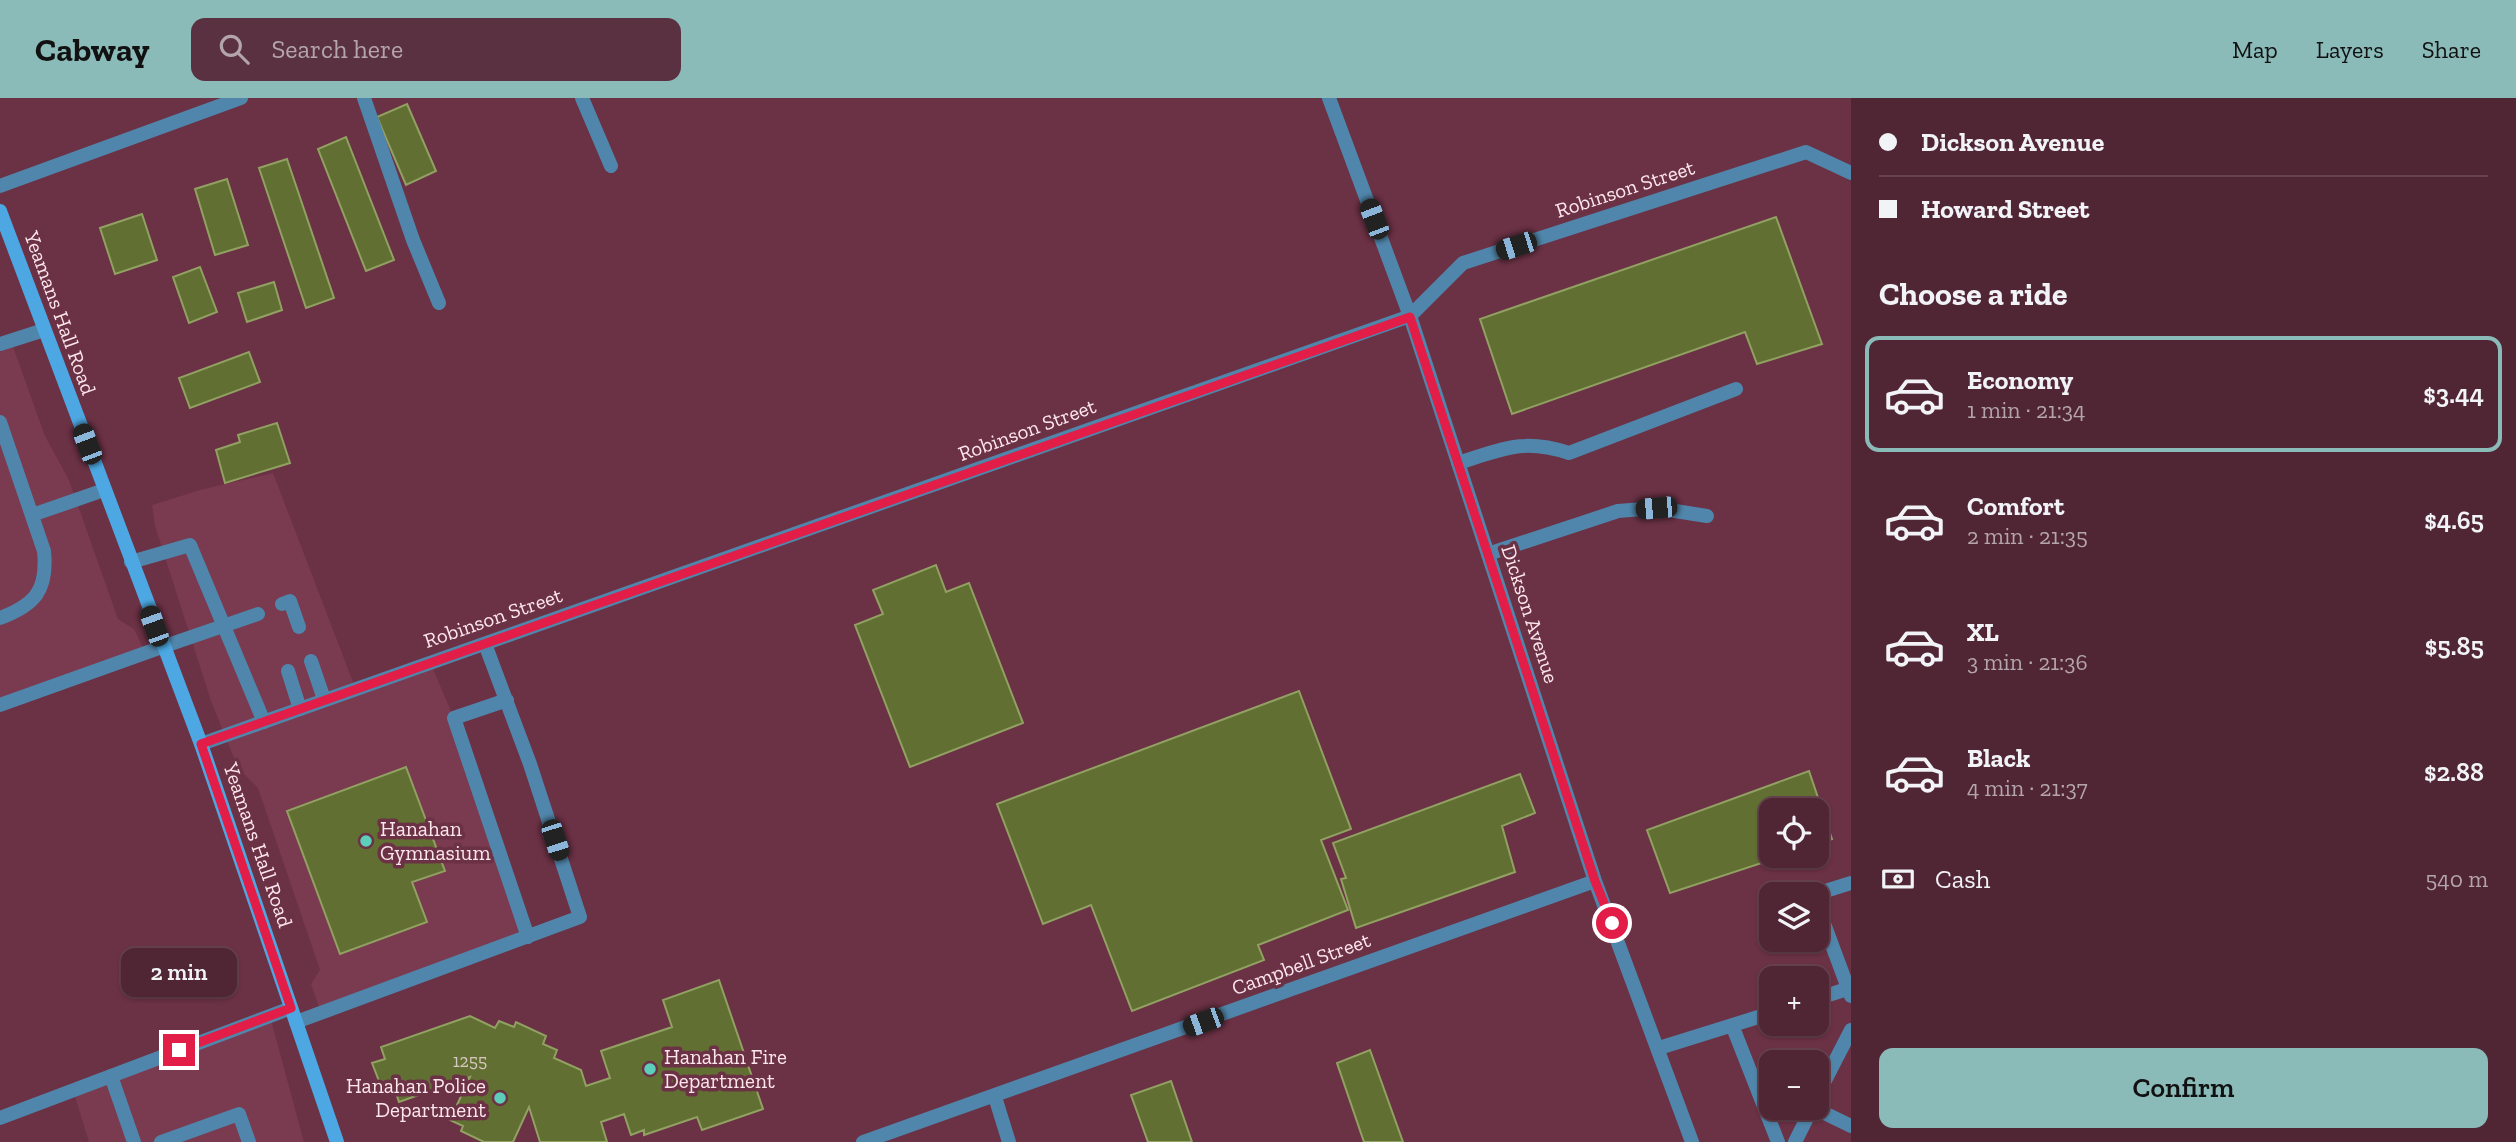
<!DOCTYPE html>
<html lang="en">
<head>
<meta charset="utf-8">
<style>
  body { margin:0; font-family:"Zilla Slab",serif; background:#5a3140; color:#f1f3f6; height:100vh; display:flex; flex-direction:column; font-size:26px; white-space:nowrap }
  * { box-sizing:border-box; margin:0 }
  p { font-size:23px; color:#b4a5ac }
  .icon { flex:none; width:38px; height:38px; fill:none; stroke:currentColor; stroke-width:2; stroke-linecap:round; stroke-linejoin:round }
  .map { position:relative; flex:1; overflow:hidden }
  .drawer { display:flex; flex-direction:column; background:#502534; width:665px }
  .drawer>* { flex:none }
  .banner { display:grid; align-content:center; height:154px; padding:0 28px; background:#502534 }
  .buttons { position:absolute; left:1759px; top:700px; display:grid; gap:14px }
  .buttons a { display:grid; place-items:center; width:70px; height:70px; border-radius:14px; background:#502534; box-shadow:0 2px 5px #0004,0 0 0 2px #67424f; font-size:35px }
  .end { position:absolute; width:32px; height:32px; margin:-16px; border:9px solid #e11d48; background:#fff; box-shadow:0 0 0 4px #fff }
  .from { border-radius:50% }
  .bubble { position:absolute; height:49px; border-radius:14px; background:#502534; box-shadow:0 2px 5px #0004,0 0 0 2px #67424f; font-size:23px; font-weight:600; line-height:49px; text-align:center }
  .car { position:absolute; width:21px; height:42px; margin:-21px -10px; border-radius:9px; box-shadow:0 0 5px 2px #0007; background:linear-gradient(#222 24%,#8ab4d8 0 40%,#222 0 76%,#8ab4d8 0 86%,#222 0) }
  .banner b { display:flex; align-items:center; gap:24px; height:66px; font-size:26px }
  .banner b+b { border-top:2px solid #67424f }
  .banner i { width:18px; height:18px; background:#f1f3f6 }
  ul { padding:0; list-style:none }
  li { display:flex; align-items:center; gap:21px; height:116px; margin:0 14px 10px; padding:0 14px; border:4px solid transparent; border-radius:14px }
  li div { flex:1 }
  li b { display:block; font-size:26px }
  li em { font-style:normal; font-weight:600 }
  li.active { border-color:#8bbbb9 }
  li>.icon { width:63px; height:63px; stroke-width:1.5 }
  h2 { padding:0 28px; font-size:32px; line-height:84px }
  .pay { display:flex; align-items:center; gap:18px; height:77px; padding:0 28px; font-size:26px }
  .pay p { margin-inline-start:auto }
  .action { display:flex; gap:14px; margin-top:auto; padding:14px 28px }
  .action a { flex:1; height:80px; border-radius:14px; background:#8bbbb9; color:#111; font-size:28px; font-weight:600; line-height:80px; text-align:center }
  header { display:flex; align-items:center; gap:42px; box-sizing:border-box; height:98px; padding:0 35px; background:#8bbbb9; color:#111 }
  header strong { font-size:33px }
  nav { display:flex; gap:38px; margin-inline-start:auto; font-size:24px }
  .search { width:490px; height:63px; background:#5a3140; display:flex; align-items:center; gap:18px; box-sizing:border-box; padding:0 24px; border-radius:14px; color:#b4a5ac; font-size:26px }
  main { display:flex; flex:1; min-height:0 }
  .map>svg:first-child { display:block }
</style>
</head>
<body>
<header>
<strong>Cabway</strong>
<div class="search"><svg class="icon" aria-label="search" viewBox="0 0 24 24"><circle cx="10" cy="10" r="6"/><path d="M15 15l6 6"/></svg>Search here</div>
<nav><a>Map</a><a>Layers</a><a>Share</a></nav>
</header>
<main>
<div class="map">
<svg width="1851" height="1044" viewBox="0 0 1851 1044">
  <rect width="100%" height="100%" fill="#6b3145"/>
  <path fill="#7a3a50" d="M11,243L45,338L69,382L118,521L134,531L147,559L0,609V246Z
    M273,375L355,589L430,564L454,620L528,839L321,915L311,886L320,872L258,690L238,670L211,603L155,428L152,407L200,392Z
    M270,918L304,1044H89L73,992Z"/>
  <path fill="#626f33" stroke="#91a162" stroke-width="2" d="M407,6L436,73L406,87L377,19Z
    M346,39L394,162L366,173L318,51Z
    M287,61L334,200L306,210L259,70Z
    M227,81L248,147L215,157L195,91Z
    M142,116L157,162L115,176L100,130Z
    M1776,119L1822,246L1757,266L1745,234L1512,316L1480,221Z
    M200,169L217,214L189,225L173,179Z
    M274,184L282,212L247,224L238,195Z
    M249,254L260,284L190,310L179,280Z
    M277,325L290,365L225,385L216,352L240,344L238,337Z
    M936,467L946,494L969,485L1023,625L910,669L855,527L883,516L873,492Z
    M1299,593L1351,731L1321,742L1348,812L1258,847L1264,862L1132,913L1091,807L1043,826L997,706Z
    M406,669L445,773L412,784L427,824L340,856L287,713Z
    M1809,673L1832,741L1816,746V712H1771V758H1783L1670,795L1647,732Z
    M1520,676L1535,715L1502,728L1515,774L1356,830L1341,781L1346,780L1333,745Z
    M719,882L763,1011L702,1032L697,1019L644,1037V1032L631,1037L624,1016L601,1024L607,1044H540L529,1009L513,1044H484L461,1033L463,1028L450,1022L470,979L399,1004L395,992L384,996L372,965L385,961L381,949L470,918L495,930L499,923L514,929L516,924L546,938L543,946L557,952L554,960L581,972L586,988L610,980L601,953L672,929L663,902Z
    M1370,952L1403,1044H1364L1337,965Z
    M1171,983L1192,1044H1148L1131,997Z"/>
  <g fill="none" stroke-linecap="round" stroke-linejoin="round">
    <path stroke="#5086ab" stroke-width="14" d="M364,0L413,142L439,205
      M582,0L611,68
      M0,246L44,232
      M0,324L44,453C48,492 35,507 0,520
      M1458,365C1503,351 1522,340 1569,355L1736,291
      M32,417L104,392
      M1488,456L1618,413L1656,410L1707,418
      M131,464L190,447L264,624
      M282,506L290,503L299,529
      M162,549L258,516
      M311,563L324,601
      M288,573L300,611
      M507,602L454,620L528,839
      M1816,796L1851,785
      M1816,804L1851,898
      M1816,901L1847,891L1850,886
      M296,924L580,819L530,666L485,546
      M1732,927L1778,1044
      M1659,950L1771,915
      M111,978L134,1044
      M1816,1000L1851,932
      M1814,1010L1851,1028
      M161,1044L239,1016L249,1044
      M1795,1044L1812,1010"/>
    <path stroke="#5086ab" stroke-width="14" d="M1329,0L1410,218L1595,783L1692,1044
      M0,88L241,0
      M0,607L162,549
      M201,646L1410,218L1463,165L1806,54L1851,75
      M995,999L1009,1044
      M0,1020L291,910
      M863,1044L1595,783"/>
    <path stroke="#4ca7e2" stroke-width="14" d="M0,113L201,646L337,1044"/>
  </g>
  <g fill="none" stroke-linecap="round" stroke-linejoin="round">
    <path stroke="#e11d48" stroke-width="9" d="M179,952L291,910L201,646L1410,219L1595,783L1612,825"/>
  </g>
  <g fill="#5cceba" stroke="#6b3145" stroke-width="2.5">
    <circle cx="366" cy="743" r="7"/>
    <circle cx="650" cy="971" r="7"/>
    <circle cx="500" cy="1000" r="7"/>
  </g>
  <g text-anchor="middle" stroke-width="7" stroke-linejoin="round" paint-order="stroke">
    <g font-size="18" fill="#d6c8be">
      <text x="470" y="969">1255</text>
    </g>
    <g font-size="21" fill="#fde6ec" stroke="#6b3145">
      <text transform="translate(1625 91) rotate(-18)" y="7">Robinson Street</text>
      <text transform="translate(60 215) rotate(70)" y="7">Yeamans Hall Road</text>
      <text transform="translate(1027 332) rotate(-20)" y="7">Robinson Street</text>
      <text transform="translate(1530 516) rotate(72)" y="7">Dickson Avenue</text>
      <text transform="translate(493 520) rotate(-19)" y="7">Robinson Street</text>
      <text transform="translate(258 747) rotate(71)" y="7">Yeamans Hall Road</text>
      <text transform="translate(1301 866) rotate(-20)" y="7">Campbell Street</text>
    </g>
    <g font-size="21" fill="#fde6ec" stroke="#6b3145" text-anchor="start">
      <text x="380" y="738">Hanahan<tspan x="380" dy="24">Gymnasium</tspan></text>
      <text x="664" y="966">Hanahan Fire<tspan x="664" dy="24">Department</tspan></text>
      <text x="486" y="995" text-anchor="end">Hanahan Police<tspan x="486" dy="24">Department</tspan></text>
    </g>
  </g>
</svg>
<div class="buttons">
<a><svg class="icon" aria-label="locate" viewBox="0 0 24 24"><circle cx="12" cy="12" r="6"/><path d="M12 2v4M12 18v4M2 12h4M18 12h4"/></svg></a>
<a><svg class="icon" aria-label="layers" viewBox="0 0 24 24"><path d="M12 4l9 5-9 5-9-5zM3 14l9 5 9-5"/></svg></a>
<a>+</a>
<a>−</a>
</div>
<i class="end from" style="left:1612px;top:825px"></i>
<i class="end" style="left:179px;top:952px"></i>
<div class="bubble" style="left:121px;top:850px;width:116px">2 min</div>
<i class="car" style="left:1374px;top:121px;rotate:339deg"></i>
<i class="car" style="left:1516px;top:148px;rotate:252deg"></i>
<i class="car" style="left:87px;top:346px;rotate:339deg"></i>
<i class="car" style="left:1656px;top:410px;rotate:265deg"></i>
<i class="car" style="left:154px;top:528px;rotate:340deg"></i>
<i class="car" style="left:555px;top:742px;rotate:162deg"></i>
<i class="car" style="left:1203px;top:924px;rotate:250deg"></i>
</div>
<section class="drawer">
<div class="banner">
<b><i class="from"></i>Dickson Avenue</b>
<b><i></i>Howard Street</b>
</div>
<h2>Choose a ride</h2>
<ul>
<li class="active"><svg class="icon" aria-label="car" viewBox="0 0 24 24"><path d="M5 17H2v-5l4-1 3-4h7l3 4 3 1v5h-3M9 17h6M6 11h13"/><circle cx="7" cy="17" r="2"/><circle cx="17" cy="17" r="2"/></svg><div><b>Economy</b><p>1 min · 21:34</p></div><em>$3.44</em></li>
<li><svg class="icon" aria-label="car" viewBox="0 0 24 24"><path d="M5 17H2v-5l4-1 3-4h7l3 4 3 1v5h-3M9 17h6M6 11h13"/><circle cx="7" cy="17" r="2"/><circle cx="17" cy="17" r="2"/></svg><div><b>Comfort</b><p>2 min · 21:35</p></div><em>$4.65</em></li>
<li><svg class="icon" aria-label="car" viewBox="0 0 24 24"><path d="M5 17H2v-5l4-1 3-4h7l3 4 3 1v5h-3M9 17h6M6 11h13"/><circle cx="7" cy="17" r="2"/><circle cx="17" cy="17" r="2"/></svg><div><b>XL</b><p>3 min · 21:36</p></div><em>$5.85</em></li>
<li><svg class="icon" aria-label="car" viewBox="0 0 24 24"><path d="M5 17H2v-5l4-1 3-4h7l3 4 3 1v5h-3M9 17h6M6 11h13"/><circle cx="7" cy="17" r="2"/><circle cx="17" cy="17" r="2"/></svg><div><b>Black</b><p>4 min · 21:37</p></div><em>$2.88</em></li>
</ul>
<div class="pay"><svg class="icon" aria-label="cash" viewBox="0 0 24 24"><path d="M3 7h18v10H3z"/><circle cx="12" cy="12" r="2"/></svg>Cash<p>540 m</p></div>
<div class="action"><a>Confirm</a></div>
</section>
</main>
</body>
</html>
